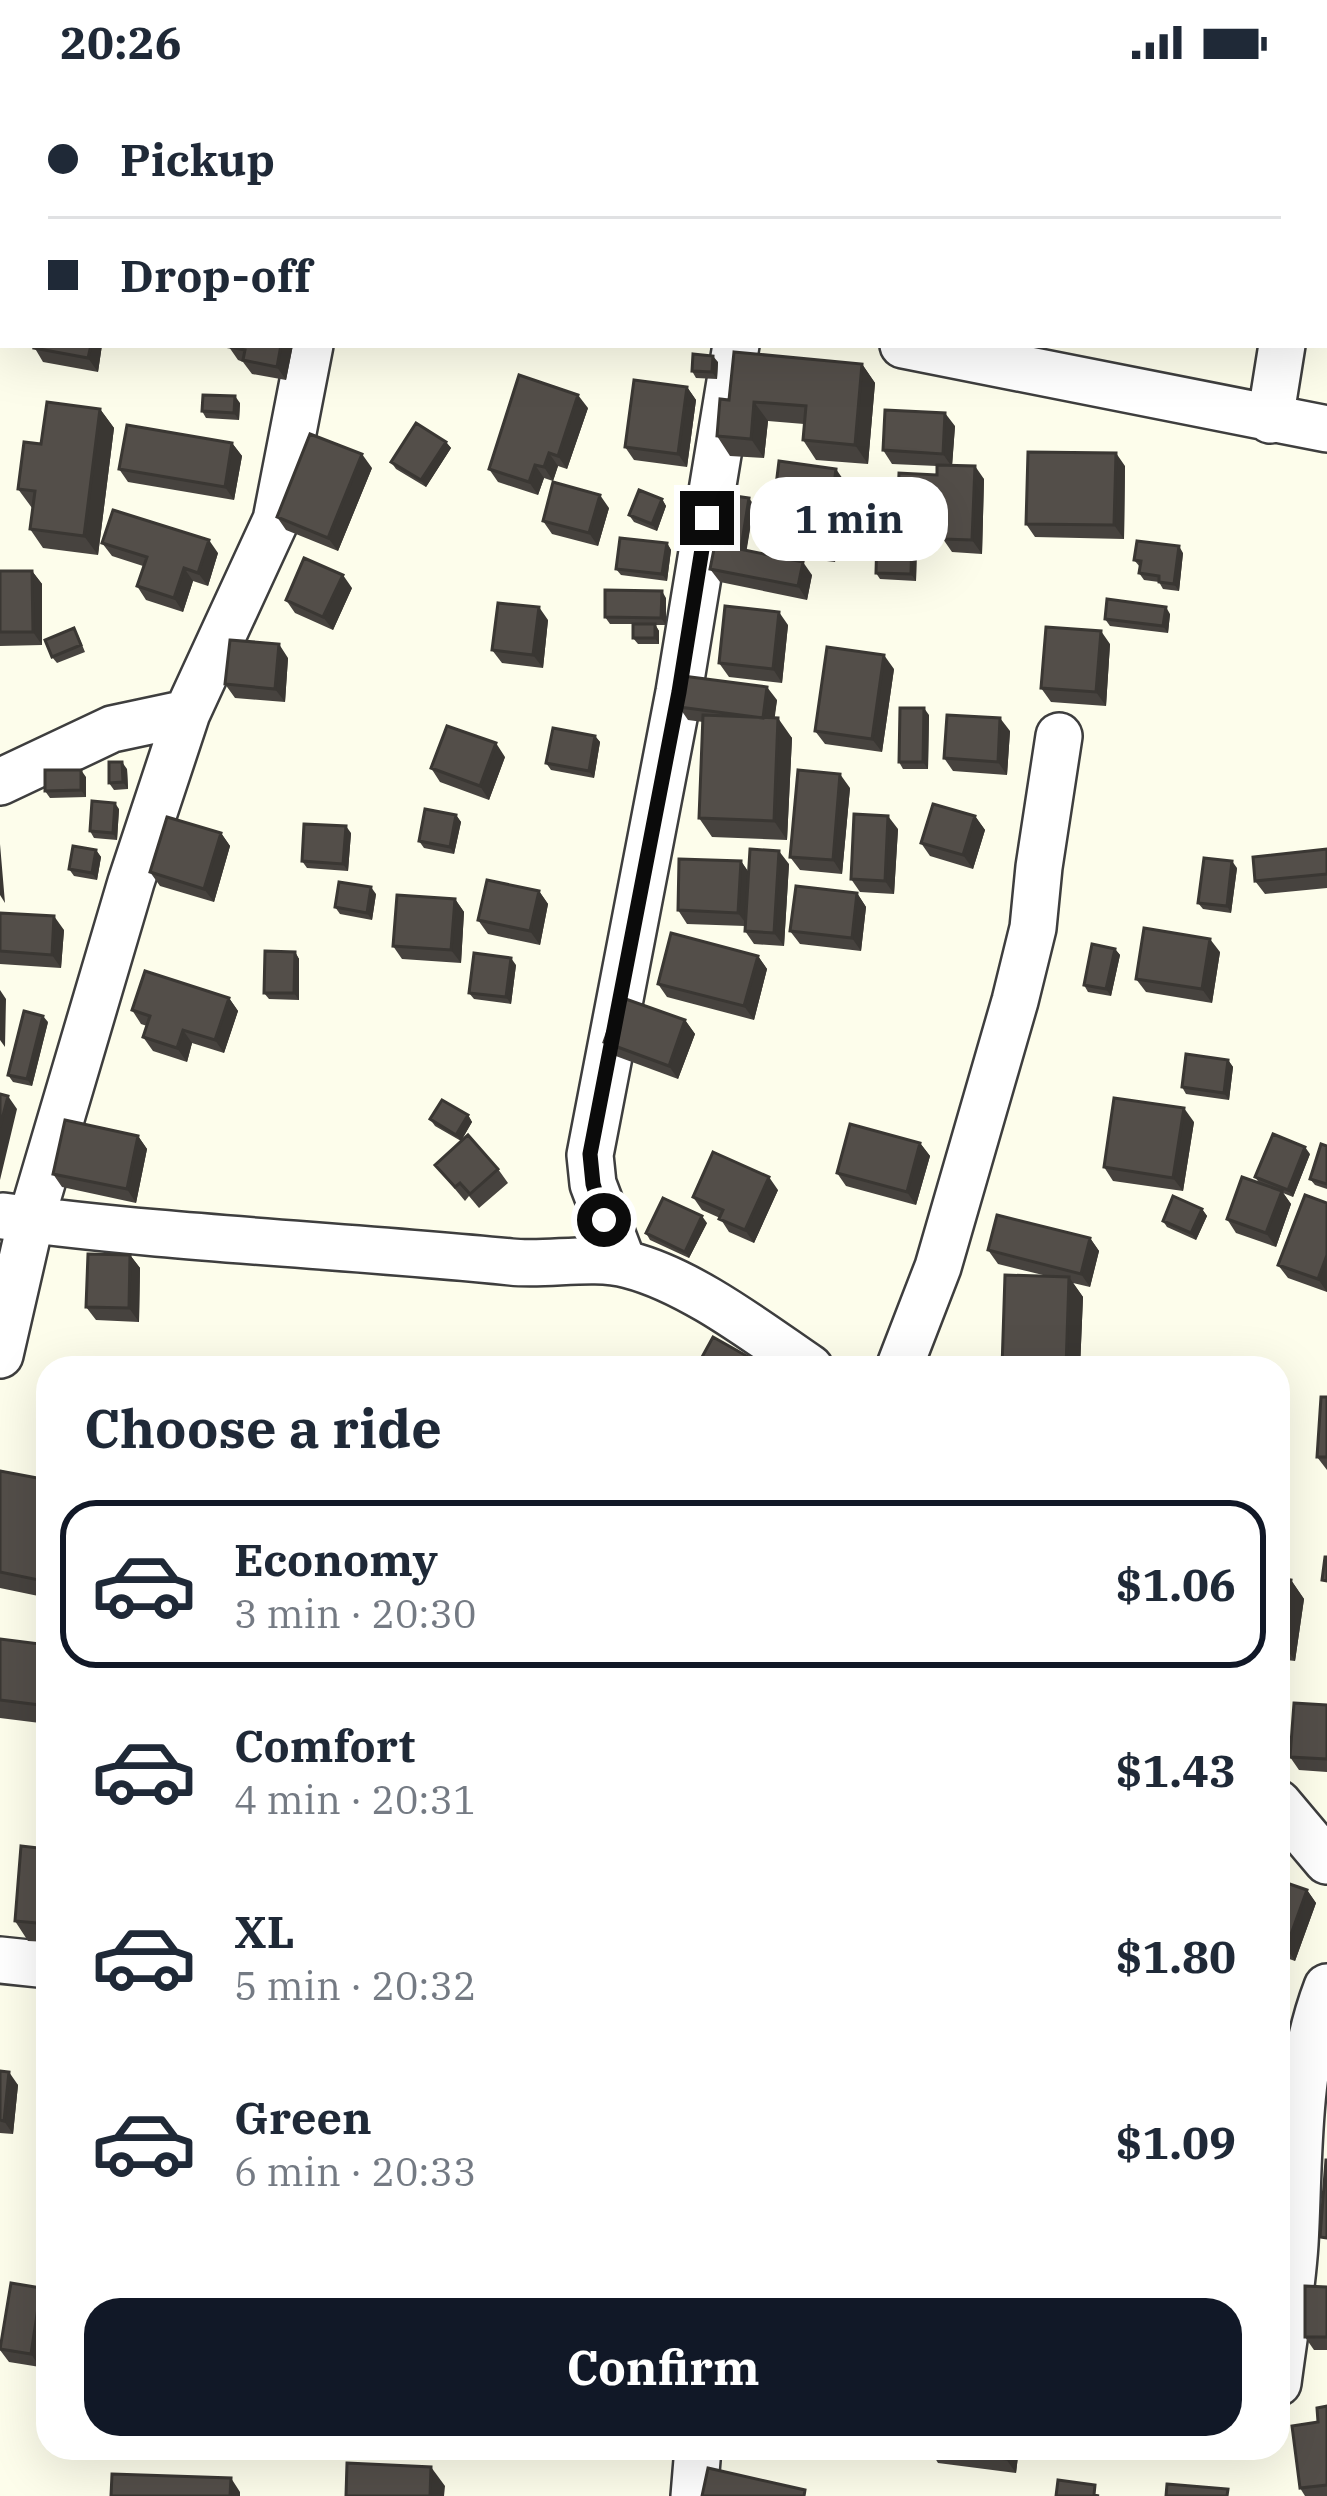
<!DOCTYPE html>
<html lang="en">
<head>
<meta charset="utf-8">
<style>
  body { margin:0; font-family:"IBM Plex Serif",serif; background:#f6f6f7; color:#1f2937; height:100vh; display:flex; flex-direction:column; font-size:45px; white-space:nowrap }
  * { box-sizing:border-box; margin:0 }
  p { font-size:39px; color:#747a83 }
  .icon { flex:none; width:66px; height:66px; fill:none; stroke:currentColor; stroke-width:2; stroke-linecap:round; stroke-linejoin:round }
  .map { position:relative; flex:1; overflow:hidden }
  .details { position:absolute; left:36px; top:1272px; width:1254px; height:1104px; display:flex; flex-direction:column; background:#fff; border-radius:36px; box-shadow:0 12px 48px #0002 }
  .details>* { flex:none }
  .banner { position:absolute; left:0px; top:0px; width:1329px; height:264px; box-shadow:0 12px 48px #0002; display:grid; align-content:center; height:264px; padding:0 48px; background:#fff }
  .end { position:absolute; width:54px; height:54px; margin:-27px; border:15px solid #0b0b0b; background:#fff; box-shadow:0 0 0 6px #fff }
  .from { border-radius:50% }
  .bubble { position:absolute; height:84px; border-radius:36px; background:#fff; box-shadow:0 12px 48px #0002; font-size:39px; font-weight:700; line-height:84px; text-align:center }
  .banner b { display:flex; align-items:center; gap:42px; height:114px; font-size:45px }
  .banner b+b { border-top:3px solid #e0e1e3 }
  .banner i { width:30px; height:30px; background:#1f2937 }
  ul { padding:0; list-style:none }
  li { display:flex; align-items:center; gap:36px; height:168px; margin:0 24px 18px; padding:0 24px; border:6px solid transparent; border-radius:36px }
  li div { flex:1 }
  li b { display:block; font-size:45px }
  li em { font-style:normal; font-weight:700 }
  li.current { border-color:#111827 }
  li>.icon { width:108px; height:108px; stroke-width:1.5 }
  h2 { padding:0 48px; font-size:54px; line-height:144px }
  .action { display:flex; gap:24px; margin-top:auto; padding:24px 48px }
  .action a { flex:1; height:138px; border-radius:36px; background:#111827; color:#fff; font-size:48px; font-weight:700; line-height:138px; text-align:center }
  .status { display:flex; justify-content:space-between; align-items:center; height:84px; padding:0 60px; background:#fff; direction:ltr }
  .status svg { height:33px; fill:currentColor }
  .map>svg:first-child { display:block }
</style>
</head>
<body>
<div class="status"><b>20:26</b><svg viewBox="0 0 49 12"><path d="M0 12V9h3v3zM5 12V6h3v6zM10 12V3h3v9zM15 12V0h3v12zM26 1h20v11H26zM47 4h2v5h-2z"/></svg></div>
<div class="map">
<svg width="1327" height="2412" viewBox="0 0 1327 2412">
  <rect width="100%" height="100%" fill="#fdfdeb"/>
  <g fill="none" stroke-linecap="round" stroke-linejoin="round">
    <defs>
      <path id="minor" d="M609,3L610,0
        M960,3L961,0
        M1321,3L1322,0
        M0,104L3,105
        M903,261L1327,345
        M1270,336L1282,261
        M0,698L112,645L187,629
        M3,1132C172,1155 342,1161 511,1178C549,1182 592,1171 629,1181C691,1197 757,1248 810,1284
        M623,1179L593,1100L590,1071L679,608L736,261
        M0,1271L31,1136L131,798L187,629L276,436L310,261
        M899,1284L938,1183L1015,917L1033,844L1039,783L1059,652
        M1278,1719L1327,1777
        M0,1876L48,1881
        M1278,2299C1284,2253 1292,2206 1295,2160C1300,2073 1295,1986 1327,1903
        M694,2412L698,2364"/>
    </defs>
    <use href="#minor" stroke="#3e3e3e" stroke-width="50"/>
    <use href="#minor" stroke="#fff" stroke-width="45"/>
  </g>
  <path fill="#47433f" d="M33,261H102L98,288L43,278Z
    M293,261L286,296L252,290L243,278L238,276L229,263Z
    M718,278L717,295L696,294L692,287Z
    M862,280L875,299L868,380L816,376L803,356L804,340L768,337L764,374L730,372L717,352L729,316Z
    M687,303L696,316L687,383L634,376L625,363Z
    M240,319L239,336L206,334L202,327Z
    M588,324L567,385L558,382L553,397L544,394L538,411L498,398L489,385Z
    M100,325L114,344L98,471L43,464L30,445L32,424L18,405L41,360Z
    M955,342L952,381L984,395L982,470L952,468L943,455L907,453L897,440L937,391V382L892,380L883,366Z
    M446,358L451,364L426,403L396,385L391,378Z
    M232,359L242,372L234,416L128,398L119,385Z
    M1125,382L1124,455L1035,453L1026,440Z
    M372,384L338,467L286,446L277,433Z
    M845,398L835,478L778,471L769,458Z
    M662,415L666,422L657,447L634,438L629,431Z
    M754,421L746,467L812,491L807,516L720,498L710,485L721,461Z
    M609,424L598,462L552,450L543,437Z
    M912,454L917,460L916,497L880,495L876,489Z
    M102,459L218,469L208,502L193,497L183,528L146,516L137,502L143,482L112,472Z
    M667,459L671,466L667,497L621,491L616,485Z
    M1183,469L1179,507L1163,505L1159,498L1144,496L1139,489L1140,483L1134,476Z
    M0,487H32L42,500V561L0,562Z
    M352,504L333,546L295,529L286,516Z
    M666,514V541H655L659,547V560H638L633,554L637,540H610L605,533Z
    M1170,530L1168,549L1110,542L1105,535Z
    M548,536L543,584L502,579L492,566Z
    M788,541L782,599L729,593L719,579Z
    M78,551L85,568L57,579L52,573Z
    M1110,560L1106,622L1051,618L1041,604Z
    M288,574L285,618L235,614L225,600Z
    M894,585L882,668L825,660L815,647Z
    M777,616L774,634L792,654L787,756L712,753L699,734L703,638L688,636L679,623Z
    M929,631L928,685H903L899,678Z
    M1010,647L1007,691L953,687L944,674Z
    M595,652L600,658L594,694L551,686L546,679Z
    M505,673L489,716L440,698L431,684Z
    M127,685L128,705L114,706L109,699Z
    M86,693V713L50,714L45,707Z
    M850,704L842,790L800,786L790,773Z
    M119,725L117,756L94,754L90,747Z
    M456,731L461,738L454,770L424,764L419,757Z
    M975,732L985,746L973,785L930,772L921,759Z
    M898,745L894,810L860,808L851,795Z
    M221,749L230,762L214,818L160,802L150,788Z
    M351,749L348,787L307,784L302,777Z
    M1327,765V804L1265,810L1255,797Z
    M96,766L101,773L97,796L74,792L69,785Z
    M741,777L748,788L789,780L784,862L754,860L745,847V842L687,840L678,826Z
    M1237,784L1231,829L1203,825L1198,819Z
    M539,807L548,820L540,861L488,850L478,836Z
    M857,809L866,823L861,867L800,860L790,847Z
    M376,810L372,836L340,830L335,823Z
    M455,815L464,828L461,879L402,875L393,862Z
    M0,829L64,846L61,884L0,880Z
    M1115,865L1120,871L1111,912L1088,908L1084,901Z
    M295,868L299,875V916L269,915L264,909Z
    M1220,868L1212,919L1146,908L1136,895Z
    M758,872L767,885L754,936L667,913L658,900Z
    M516,881L511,920L474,915L469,909Z
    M229,914L238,927L224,969L192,959L187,978L153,967L143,953L147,942L141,940L132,926Z
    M685,936L695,950L678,995L613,971L604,958Z
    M48,938L32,1002L13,998L8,991Z
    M1228,976L1233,983L1229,1016L1186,1010L1182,1003Z
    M468,1031L472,1038L461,1057L435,1042L430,1035Z
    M1194,1038L1183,1107L1113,1097L1104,1083Z
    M138,1052L147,1065L136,1119L62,1103L53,1090Z
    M920,1059L930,1072L916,1121L846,1102L837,1089Z
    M1327,1062V1105L1315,1101L1310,1095Z
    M1310,1070L1293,1113L1283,1109L1291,1120L1276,1163L1236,1149L1227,1135L1260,1100L1255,1093Z
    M435,1081L498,1085L508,1099L479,1124L469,1112L465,1117Z
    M778,1106L754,1159L729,1148L720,1134L702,1126L693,1113Z
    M1327,1119V1208L1288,1194L1278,1181Z
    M1202,1125L1207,1132L1196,1156L1167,1143L1163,1137Z
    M707,1139L689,1174L650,1156L646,1149Z
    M1090,1154L1099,1167L1090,1203L1073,1199L1083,1213L1080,1284H1002L1047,1192L998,1180L988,1166Z
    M130,1171L140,1184L139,1238L96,1236L86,1223Z
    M1327,1313V1386L1317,1373Z
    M0,1386L48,1396V1514L0,1504Z
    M1278,1494L1291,1496L1304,1515L1295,1577L1278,1575Z
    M0,1555L48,1561V1640L0,1634Z
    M1327,1621V1688L1299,1686L1290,1673Z
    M48,1765V1858L28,1857L15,1837Z
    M1278,1796L1307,1806L1316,1819L1295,1877L1278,1871Z
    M0,1987L18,2001L13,2050L0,2049Z
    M11,2199L40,2283L9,2278L0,2266Z
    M1327,2203V2266H1314L1305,2253Z
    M1327,2322V2412H1305L1300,2404L1318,2338Z
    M929,2364H1019L1016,2389L938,2379Z"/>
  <path fill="#3a3733" d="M66,0H82V3H66Z
    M91,261H102L98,288L88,274Z
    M281,261H293L286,296L277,283Z
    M713,272L718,278L717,295L712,288Z
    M862,280L875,299L868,380L855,361Z
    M687,303L696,316L687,383L678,370Z
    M578,311L588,324L567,385L558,372Z
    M235,312L240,319L239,336L234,329Z
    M754,318L768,337L764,374L751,355Z
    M100,325L114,344L98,471L84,452Z
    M945,329L955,342L952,383L943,370Z
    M446,358L451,364L426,403L421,396Z
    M232,359L242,372L234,416L225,403Z
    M549,369L558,382L553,397L544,383Z
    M1116,369L1125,382L1124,455L1114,441Z
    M362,370L372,384L338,467L328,454Z
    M535,381L544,394L538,411L529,398Z
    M975,382L984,395L982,470L972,456Z
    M836,385L845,398L835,478L826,465Z
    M600,411L609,424L598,462L589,449Z
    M749,414L754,421L746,470L741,464Z
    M662,415L666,422L657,447L652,440Z
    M912,454L917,460L916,497L911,490Z
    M209,456L218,469L208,502L198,489Z
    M667,459L671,466L667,497L662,490Z
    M1179,462L1183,469L1179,507L1174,500Z
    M803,478L812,491L807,516L798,502Z
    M184,484L193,497L183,528L174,514Z
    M32,487L42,500V561L33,548Z
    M343,491L352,504L333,546L323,533Z
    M662,507L666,514V541L661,534Z
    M539,523L548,536L543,584L533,571Z
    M1166,523L1170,530L1168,549L1163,542Z
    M779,528L788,541L782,599L773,585Z
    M655,540L659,547V560L655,554Z
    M1101,547L1110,560L1106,622L1096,608Z
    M279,560L288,574L285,618L275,605Z
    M884,571L894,585L882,668L872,655Z
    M767,603L777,616L773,647L763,634Z
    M924,624L929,631L928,685L923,678Z
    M778,634L792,654L787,756L774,737Z
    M1000,634L1010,647L1007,691L998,678Z
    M595,652L600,658L594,694L589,687Z
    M496,659L505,673L489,716L480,702Z
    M122,678L127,685L128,705L123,698Z
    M81,686L86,693V713L81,706Z
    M840,690L850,704L842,790L833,776Z
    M115,719L119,725L117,756L113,749Z
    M456,731L461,738L454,770L450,763Z
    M888,732L898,745L894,810L885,797Z
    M975,732L985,746L973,785L963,771Z
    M346,742L351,749L348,787L343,780Z
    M221,749L230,762L214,818L204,805Z
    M0,760L5,819L0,811Z
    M96,766L101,773L97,796L92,789Z
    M779,767L789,780L784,862L774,849Z
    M741,777L750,790L748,842L738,829Z
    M1232,777L1237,784L1231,829L1227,822Z
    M371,803L376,810L372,836L367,829Z
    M539,807L548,820L540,861L530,847Z
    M857,809L866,823L861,867L852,854Z
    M455,815L464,828L461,879L451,866Z
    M54,832L64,846L61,884L52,871Z
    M1210,855L1220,868L1212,919L1202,905Z
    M1115,865L1120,871L1111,912L1106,905Z
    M295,868L299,875V916L294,909Z
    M758,872L767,885L754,936L744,922Z
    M511,874L516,881L511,920L506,913Z
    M0,906L6,915L5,963L0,956Z
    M229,914L238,927L224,969L215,956Z
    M43,932L48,938L32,1002L27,995Z
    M685,936L695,950L678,995L669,982Z
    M183,946L192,959L187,978L177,964Z
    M1228,976L1233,983L1229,1016L1224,1009Z
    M8,1012L17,1025L0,1096V1043Z
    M1184,1024L1194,1038L1183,1107L1173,1094Z
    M468,1031L472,1038L461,1057L456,1051Z
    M138,1052L147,1065L136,1119L127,1105Z
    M920,1059L930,1072L916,1121L907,1108Z
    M1305,1063L1310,1070L1293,1113L1288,1106Z
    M769,1093L778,1106L754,1159L745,1146Z
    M1282,1107L1291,1120L1276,1163L1266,1149Z
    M1202,1125L1207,1132L1196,1156L1191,1149Z
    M702,1132L707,1139L689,1174L685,1168Z
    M1090,1154L1099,1167L1090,1203L1081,1190Z
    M130,1171L140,1184L139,1238L129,1224Z
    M1327,1171V1208L1318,1195Z
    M1069,1193L1083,1213L1080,1284H1066Z
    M752,1275L759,1284H747Z
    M1278,1398L1281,1403L1278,1452Z
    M1291,1496L1304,1515L1295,1577L1282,1558Z
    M1282,1616L1287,1623L1286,1647L1281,1640Z
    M1307,1806L1316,1819L1295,1877L1286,1864Z
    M9,1988L18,2001L13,2050L4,2037Z
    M41,2204L48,2214V2234L40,2283L31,2270Z
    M1008,2364H1019L1016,2389L1006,2375Z
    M431,2383L445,2402L444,2412H430Z
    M231,2394L240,2408V2412H230Z"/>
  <path fill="#534e49" stroke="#3a3733" stroke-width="3" d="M16,0H66V3H15Z
    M103,0H177L176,3H102Z
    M273,0H400V3H272Z
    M680,0H729V3H680Z
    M831,0H876V3H830Z
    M35,261H91L88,274L34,264Z
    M230,261H281L277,283L243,276L245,266L229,263Z
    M734,268L862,280L855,361L803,356L806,322L754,318L751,355L717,352L720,315L729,316Z
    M693,270L713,272L712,288L692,287Z
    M519,291L578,311L558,372L549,369L544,383L535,381L529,398L489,385Z
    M634,296L687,303L678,370L625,363Z
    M203,311L235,312L234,329L202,327Z
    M47,318L100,325L84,452L30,445L35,407L18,405L24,358L41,360Z
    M885,326L945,329L943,370L883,366Z
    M416,339L446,358L421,396L391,378Z
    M127,341L232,359L225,403L119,385Z
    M310,350L362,370L328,454L277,433Z
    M1028,368L1116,369L1114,441L1026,440Z
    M779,377L836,385L826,465L769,458Z
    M937,381L975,382L972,456L943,455V442L897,440L899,389L937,391Z
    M553,398L600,411L589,449L543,437Z
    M639,406L662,415L652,440L629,431Z
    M728,411L749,414L741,464L720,460Z
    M113,426L209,456L198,489L184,484L174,514L137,502L147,473L102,459Z
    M877,452L912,454L911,490L876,489Z
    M620,454L667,459L662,490L616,485Z
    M1137,457L1179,462L1174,500L1159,498V492L1139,489L1141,477L1134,476Z
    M715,460L803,478L798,502L710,485Z
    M304,474L343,491L323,533L286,516Z
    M0,487H32L33,548H0Z
    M605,506L662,507L661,534L605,533Z
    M1107,515L1166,523L1163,542L1105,535Z
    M498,519L539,523L533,571L492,566Z
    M725,522L779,528L773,585L719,579Z
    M633,540H655V554H633Z
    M1046,543L1101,547L1096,608L1041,604Z
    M74,544L81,561L52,573L45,556Z
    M230,556L279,560L275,605L225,600Z
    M827,563L884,571L872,655L815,647Z
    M683,592L767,603L763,634L679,623Z
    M900,624H924L923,678H899Z
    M703,631L778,634L774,737L699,734Z
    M947,631L1000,634L998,678L944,674Z
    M447,642L496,659L480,702L431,684Z
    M553,644L595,652L589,687L546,679Z
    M109,678H122L123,698L109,699Z
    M45,686H81V706L45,707Z
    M798,686L840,690L833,776L790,773Z
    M92,717L115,719L113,749L90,747Z
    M933,720L975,732L963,771L921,759Z
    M425,725L456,731L450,763L419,757Z
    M854,730L888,732L885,797L851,795Z
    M167,733L221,749L204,805L150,788Z
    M304,740L346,742L343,780L302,777Z
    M73,762L96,766L92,789L69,785Z
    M750,765L779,767L774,849L745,847Z
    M1327,765V790L1255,797L1253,773Z
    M1204,774L1232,777L1227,822L1198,819Z
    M679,775L741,777L738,829L678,826Z
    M487,796L539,807L530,847L478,836Z
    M339,798L371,803L367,829L335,823Z
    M796,802L857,809L852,854L790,847Z
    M397,811L455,815L451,866L393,862Z
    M0,829L54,832L52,871L0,867Z
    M1144,844L1210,855L1202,905L1136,895Z
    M671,849L758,872L744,922L658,900Z
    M1092,860L1115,865L1106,905L1084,901Z
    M265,867L295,868L294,909H264Z
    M474,869L511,874L506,913L469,909Z
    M145,887L229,914L215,956L183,946L177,964L143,953L150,932L132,926Z
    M620,913L685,936L669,982L604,958Z
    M24,927L43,932L27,995L8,991Z
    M1186,970L1228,976L1224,1009L1182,1003Z
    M0,1010L8,1012L0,1043Z
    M1114,1014L1184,1024L1173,1094L1104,1083Z
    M442,1016L468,1031L456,1051L430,1035Z
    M65,1036L138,1052L127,1105L53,1090Z
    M850,1040L920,1059L907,1108L837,1089Z
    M1273,1050L1305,1063L1288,1106L1255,1093Z
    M468,1051L498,1085L470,1110L460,1099L455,1103L435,1081Z
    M1321,1060L1327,1062V1100L1310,1095Z
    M713,1068L769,1093L745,1146L719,1135L723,1126L693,1113Z
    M1242,1093L1282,1107L1266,1149L1227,1135Z
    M1305,1111L1327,1119V1171L1318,1195L1278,1181Z
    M1173,1112L1202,1125L1191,1149L1163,1137Z
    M663,1114L702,1132L685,1168L646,1149Z
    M997,1131L1090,1154L1081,1190L988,1166Z
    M88,1170L130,1171L129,1224L86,1223Z
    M1005,1191L1069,1193L1066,1284H1002Z
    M713,1253L752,1275L747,1284H696Z
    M1321,1313H1327V1373H1317Z
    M0,1387L48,1396V1498L0,1488Z
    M1325,1473H1327V1497L1322,1496Z
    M1278,1494L1291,1496L1282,1558L1278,1557Z
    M0,1555L48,1561V1622L0,1616Z
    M1278,1616H1282L1281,1640H1278Z
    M1294,1619L1327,1621V1675L1290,1673Z
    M21,1762L48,1765V1840L15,1837Z
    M1278,1796L1307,1806L1286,1864L1278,1861Z
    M0,1987L9,1988L4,2037L0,2036Z
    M1326,2076H1327V2154L1320,2153Z
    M11,2199L41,2204L31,2270L0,2265Z
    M1305,2202L1327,2203V2253H1305Z
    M1327,2322V2401L1300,2404L1292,2342L1318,2338L1317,2324Z
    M929,2364H1008L1006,2375Z
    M347,2379L431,2383L430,2412H346Z
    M708,2384L805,2406L804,2412H702Z
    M112,2390L231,2394L230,2412H111Z
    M1058,2396L1095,2401L1094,2411L1099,2412H1056Z
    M1167,2400L1228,2405L1227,2412H1166Z"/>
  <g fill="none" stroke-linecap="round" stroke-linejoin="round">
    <path stroke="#0b0b0b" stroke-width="15" d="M604,1136L593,1100L590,1070L679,608L707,434"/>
  </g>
</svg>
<i class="end from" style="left:604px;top:1136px"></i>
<i class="end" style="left:707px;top:434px"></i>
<div class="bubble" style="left:750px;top:393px;width:198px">1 min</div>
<div class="banner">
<b><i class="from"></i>Pickup</b>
<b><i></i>Drop-off</b>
</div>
<section class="details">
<h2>Choose a ride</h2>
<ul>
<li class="current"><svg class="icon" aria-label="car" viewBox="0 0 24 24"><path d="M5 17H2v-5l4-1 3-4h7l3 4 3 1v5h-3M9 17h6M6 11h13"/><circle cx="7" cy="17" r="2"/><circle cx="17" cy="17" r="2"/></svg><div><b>Economy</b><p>3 min · 20:30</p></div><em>$1.06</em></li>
<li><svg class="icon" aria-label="car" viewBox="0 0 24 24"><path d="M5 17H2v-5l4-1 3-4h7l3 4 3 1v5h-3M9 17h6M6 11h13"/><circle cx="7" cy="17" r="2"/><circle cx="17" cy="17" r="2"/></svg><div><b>Comfort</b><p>4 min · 20:31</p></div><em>$1.43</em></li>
<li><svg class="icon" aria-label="car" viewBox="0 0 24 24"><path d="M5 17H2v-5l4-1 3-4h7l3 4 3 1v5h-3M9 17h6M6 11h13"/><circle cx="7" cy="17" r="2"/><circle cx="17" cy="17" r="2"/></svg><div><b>XL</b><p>5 min · 20:32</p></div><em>$1.80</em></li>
<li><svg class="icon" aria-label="car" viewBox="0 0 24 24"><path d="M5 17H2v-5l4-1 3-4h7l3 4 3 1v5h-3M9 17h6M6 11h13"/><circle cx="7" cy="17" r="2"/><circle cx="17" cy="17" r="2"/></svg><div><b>Green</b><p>6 min · 20:33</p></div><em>$1.09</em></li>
</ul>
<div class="action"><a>Confirm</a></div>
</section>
</div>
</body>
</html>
